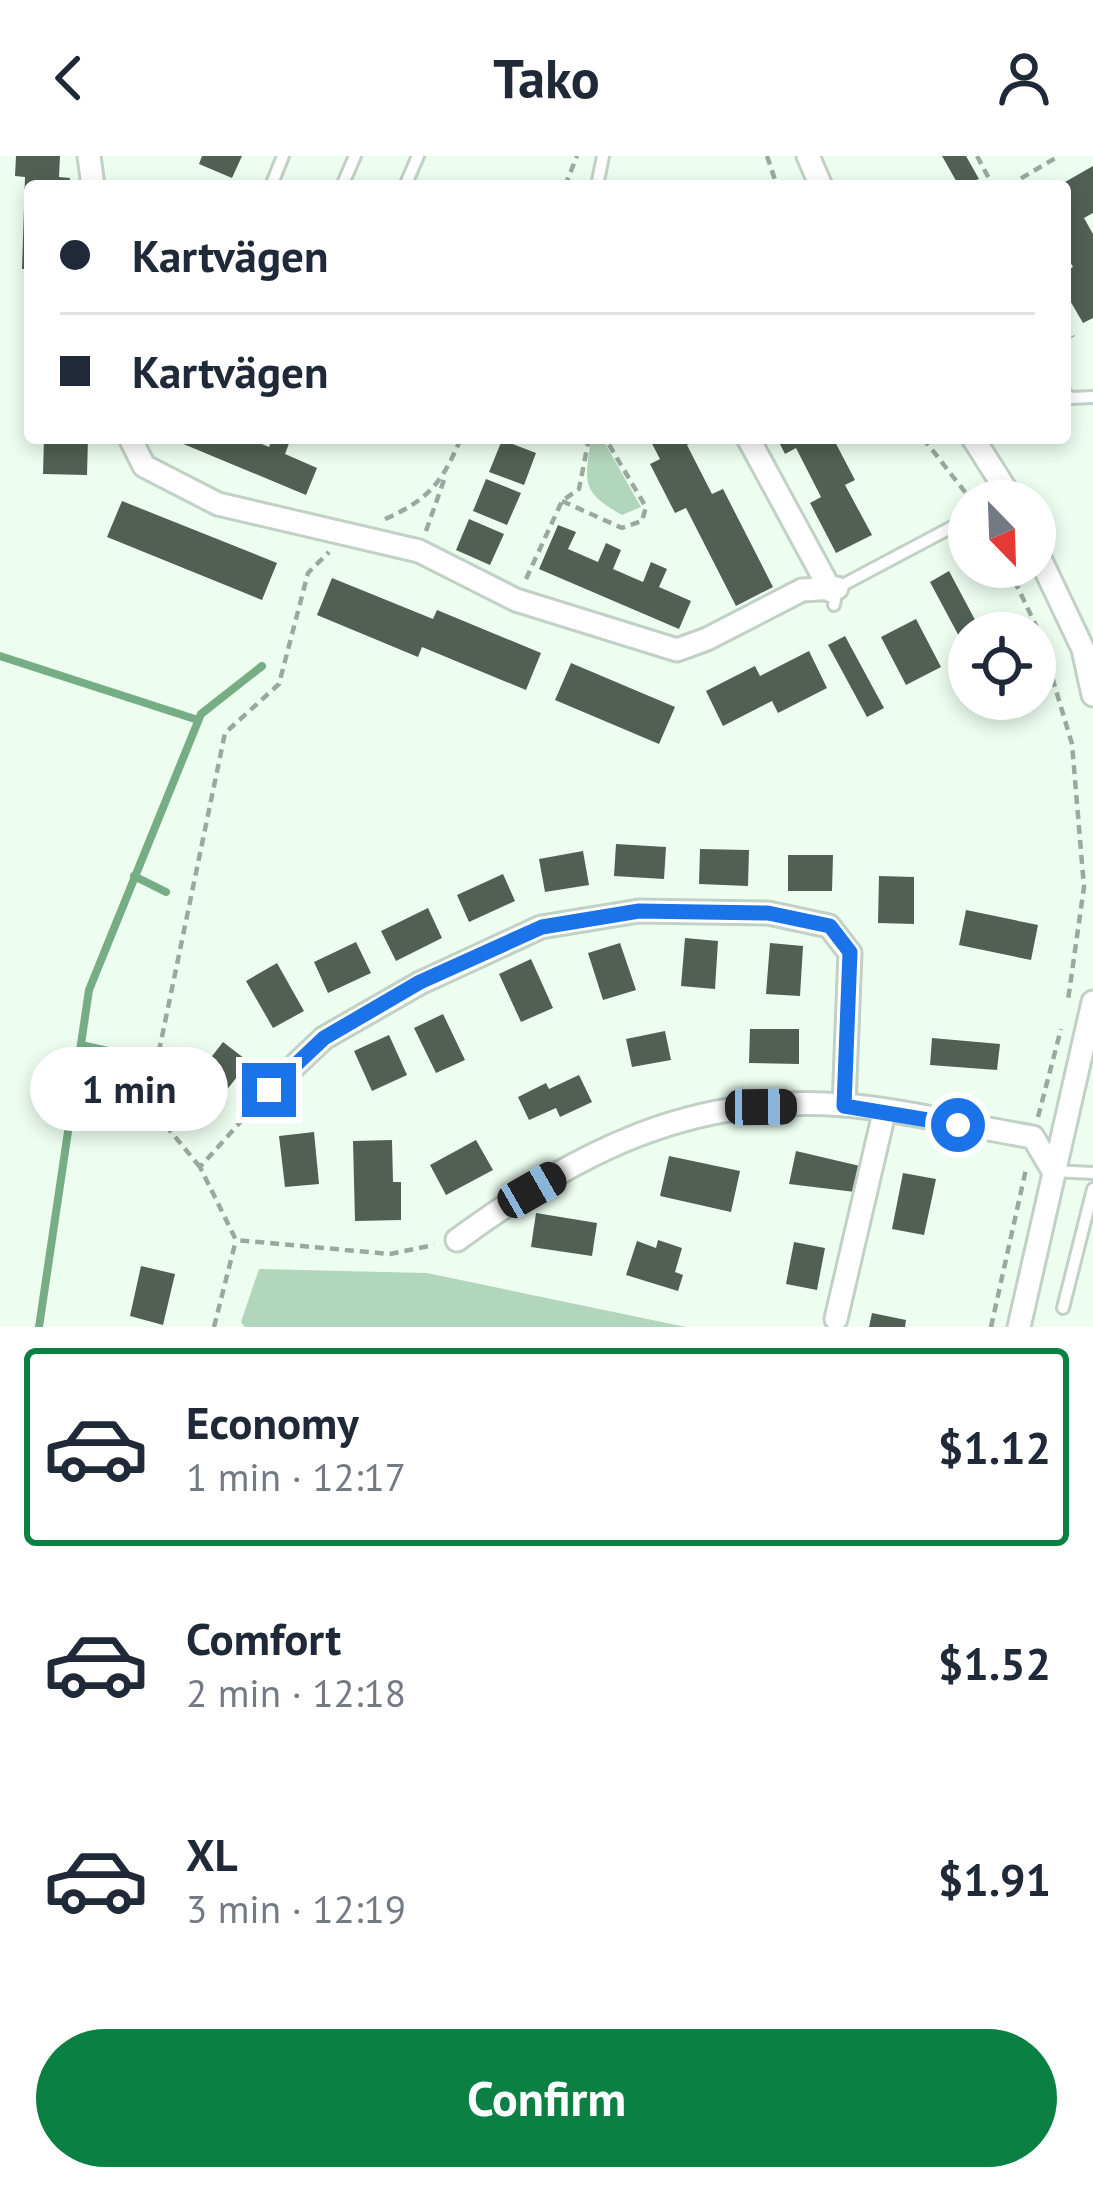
<!DOCTYPE html>
<html lang="en">
<head>
<meta charset="utf-8">
<style>
  body { margin:0; font-family:"PT Sans",sans-serif; background:#f2f2f3; color:#1f2937; height:100vh; display:flex; flex-direction:column; font-size:45px; white-space:nowrap }
  * { box-sizing:border-box; margin:0 }
  p { font-size:39px; color:#747a83 }
  .icon { flex:none; width:66px; height:66px; fill:none; stroke:currentColor; stroke-width:2; stroke-linecap:round; stroke-linejoin:round }
  .map { position:relative; height:1171px; overflow:hidden }
  .drawer { display:flex; flex-direction:column; background:#fff; flex:1 }
  .drawer>* { flex:none }
  .top-card { position:absolute; left:24px; top:24px; width:1047px; height:264px; border-radius:12px; box-shadow:0 6px 18px #0003; display:grid; align-content:center; height:264px; padding:0 36px; background:#fff }
  .needle { width:78px; rotate:157deg }
  .tools { position:absolute; left:948px; top:324px; display:grid; gap:24px }
  .tools a { display:grid; place-items:center; width:108px; height:108px; border-radius:50%; background:#fff; box-shadow:0 6px 18px #0003; font-size:60px }
  .end { position:absolute; width:54px; height:54px; margin:-27px; border:15px solid #1a73e8; background:#fff; box-shadow:0 0 0 6px #fff }
  .from { border-radius:50% }
  .bubble { position:absolute; height:84px; border-radius:42px; background:#fff; box-shadow:0 6px 18px #0003; font-size:39px; font-weight:600; line-height:84px; text-align:center }
  .car { position:absolute; width:36px; height:72px; margin:-36px -18px; border-radius:15px; box-shadow:0 0 9px 3px #0007; background:linear-gradient(#222 24%,#8ab4d8 0 40%,#222 0 76%,#8ab4d8 0 86%,#222 0) }
  .top-card b { display:flex; align-items:center; gap:42px; height:114px; font-size:45px }
  .top-card b+b { border-top:3px solid #e0e1e3 }
  .top-card i { width:30px; height:30px; background:#1f2937 }
  ul { padding:21px 0 0; list-style:none }
  li { display:flex; align-items:center; gap:36px; height:198px; margin:0 24px 18px; padding:0 12px; border:6px solid transparent; border-radius:12px }
  li div { flex:1 }
  li b { display:block; font-size:45px }
  li em { font-style:normal; font-weight:600 }
  li.selected { border-color:#0b8043 }
  li>.icon { width:108px; height:108px; stroke-width:1.5 }
  .button { display:flex; gap:24px; margin-top:auto; padding:24px 36px }
  .button a { flex:1; height:138px; border-radius:72px; background:#0b8043; color:#fff; font-size:48px; font-weight:600; line-height:138px; text-align:center }
  header { display:flex; justify-content:space-between; align-items:center; height:156px; padding:0 36px; background:#fff; font-size:54px; font-weight:600 }
  .map>svg:first-child { display:block }
</style>
</head>
<body>
<header><svg class="icon" aria-label="back" viewBox="0 0 24 24"><path d="M15 5l-7 7 7 7"/></svg>Tako<svg class="icon" aria-label="person" viewBox="0 0 24 24"><circle cx="12" cy="8" r="4"/><path d="M4 21q1-7 8-7t8 7"/></svg></header>
<div class="map">
<svg width="1093" height="1171" viewBox="0 0 1093 1171">
  <rect width="100%" height="100%" fill="#edfef1"/>
  <path fill="#b2d6bb" d="M602,282L641,351L622,359C582,336 584,328 591,284Z
    M259,1113L427,1117L686,1171H245L241,1166Z"/>
  <g fill="none" stroke-linecap="round" stroke-linejoin="round">
    <path stroke="#76ad85" stroke-width="8" d="M0,500L198,564
      M134,720L166,736
      M81,889L144,903
      M39,1171L89,834L201,558L262,510"/>
  </g>
  <path fill="#515f54" d="M16,0H60L59,21L70,22L69,30H30V113H22L25,21L15,20Z
    M202,0H242L232,22L199,8Z
    M942,0H966L979,23L959,30Z
    M1093,10V57L1084,62L1093,78V162L1083,167L1065,136V116L1073,111L1065,97V30H1058Z
    M44,282H88L87,319L43,318Z
    M169,282H247L269,291L273,282H291L285,298L317,312L306,339Z
    M649,282H694L695,285L687,289L712,338L723,333L773,431L736,450L686,352L675,357L650,308L660,303Z
    M777,282H833L855,324L845,329L872,379L836,397L810,347L821,341L796,292L785,298Z
    M502,284L536,297L524,329L489,316Z
    M486,323L521,337L507,369L473,355Z
    M122,345L277,407L262,444L107,381Z
    M469,363L504,378L490,409L456,394Z
    M558,369L576,376L568,393L598,406L606,387L621,394L613,413L643,426L651,406L667,413L659,431L691,445L679,473L539,413Z
    M949,415L982,477H969V499L930,426Z
    M332,422L433,463L437,454L541,497L526,534L422,491L418,501L317,459Z
    M916,463L941,511L906,529L881,481Z
    M845,480L884,552L867,561L828,489Z
    M809,495L827,532L778,557L772,545L723,570L706,535L755,510L760,520Z
    M571,507L675,551L659,588L555,544Z
    M616,688L666,691L664,723L614,720Z
    M700,693L749,694L748,730L699,728Z
    M583,695L589,729L545,736L539,703Z
    M788,699H833L832,735H788Z
    M503,718L515,745L469,766L457,739Z
    M879,720L914,721V768L878,767Z
    M428,752L442,782L396,805L381,775Z
    M966,754L1038,769L1031,804L959,789Z
    M685,782L718,785L715,833L681,830Z
    M356,786L371,817L328,837L314,806Z
    M620,787L636,834L603,844L588,797Z
    M770,787L803,790L800,840L766,838Z
    M531,803L553,852L521,866L499,818Z
    M277,807L304,855L273,872L246,825Z
    M443,858L465,904L436,917L414,872Z
    M750,873H799V908L749,907Z
    M665,875L671,904L632,911L626,883Z
    M389,879L407,919L372,935L354,895Z
    M932,882L1000,888L997,914L930,909Z
    M223,886L249,906L217,946L192,926Z
    M579,919L592,946L560,961L556,952L529,964L518,941L546,927L549,933Z
    M314,976L319,1028L285,1031L279,980Z
    M392,984L393,1026H401V1064L355,1065L353,985Z
    M476,984L493,1014L446,1039L430,1009Z
    M796,995L860,1010L855,1036L789,1028Z
    M669,1000L740,1015L731,1056L660,1040Z
    M903,1017L936,1023L924,1079L892,1073Z
    M536,1057L597,1067L592,1100L531,1091Z
    M658,1084L682,1092L675,1116L683,1119L678,1135L626,1119L637,1085L656,1092Z
    M794,1086L825,1092L817,1134L786,1128Z
    M141,1110L175,1118L163,1169L130,1160Z
    M872,1157L906,1164L905,1171H869Z"/>
  <g fill="none" stroke-linecap="round" stroke-linejoin="round">
    <defs>
      <path id="service" d="M271,30L283,0
        M342,30L355,0
        M405,30L418,0
        M597,30L603,0
        M1065,238L1071,242L1093,241
        M834,449L837,432L969,362
        M1053,1015L1093,1017
        M1063,1152L1093,1033"/>
      <path id="minor" d="M89,0L93,30
        M808,0L821,30
        M130,282L144,310L218,348L419,395L516,444L677,494L707,483L802,434L837,432
        M748,282L831,435
        M973,282L1013,345
        M1035,392L1083,493L1093,539
        M269,934L324,882L420,827L541,771L639,755L768,757L829,770L850,797L844,949
        M457,1084C577,996 691,937 844,949C906,954 971,971 1033,981L1053,1015
        M836,1163L884,957
        M1019,1171L1093,846"/>
    </defs>
    <use href="#service" stroke="#c1d1c5" stroke-width="16"/>
    <use href="#minor" stroke="#c1d1c5" stroke-width="27"/>
    <path stroke="#9ba89e" stroke-width="4.5" stroke-dasharray="9 6" stroke-linecap="butt" d="M767,0L777,30
      M977,0L993,30
      M565,30L577,0
      M1008,30L1059,0
      M1065,167L1073,181
      M923,282L972,345
      M562,345L622,372L642,365L646,351L605,282
      M385,363C429,344 443,325 461,282
      M426,375L444,324
      M1008,411L1038,474L1072,588L1084,731L1068,844
      M526,423L562,345L579,333L589,282
      M253,952L200,1011L236,1084L390,1098L434,1089
      M1038,961L1061,873
      M200,1011L148,948L225,577L279,528L308,417L329,396
      M214,1171L236,1084
      M991,1171L1026,1013"/>
    <use href="#service" stroke="#fff" stroke-width="10"/>
    <use href="#minor" stroke="#fff" stroke-width="21"/>
  </g>
  <g fill="none" stroke-linecap="round" stroke-linejoin="round">
    <path stroke="#1a73e8" stroke-width="15" d="M269,934L324,882L420,826L542,771L639,755L768,757L830,770L850,796L844,950L958,969"/>
  </g>
</svg>
<div class="tools">
<a><svg class="needle" viewBox="-14 -14 28 28"><path d="M0-13l5 13h-10z" fill="#e53935"/><path d="M0 13l5-13h-10z" fill="#747a83"/></svg></a>
<a><svg class="icon" aria-label="locate" viewBox="0 0 24 24"><circle cx="12" cy="12" r="6"/><path d="M12 2v4M12 18v4M2 12h4M18 12h4"/></svg></a>
</div>
<i class="end from" style="left:958px;top:969px"></i>
<i class="end" style="left:269px;top:934px"></i>
<div class="bubble" style="left:30px;top:891px;width:198px">1 min</div>
<i class="car" style="left:761px;top:951px;rotate:89deg"></i>
<i class="car" style="left:532px;top:1034px;rotate:60deg"></i>
<div class="top-card">
<b><i class="from"></i>Kartvägen</b>
<b><i></i>Kartvägen</b>
</div>
</div>
<section class="drawer">
<ul>
<li class="selected"><svg class="icon" aria-label="car" viewBox="0 0 24 24"><path d="M5 17H2v-5l4-1 3-4h7l3 4 3 1v5h-3M9 17h6M6 11h13"/><circle cx="7" cy="17" r="2"/><circle cx="17" cy="17" r="2"/></svg><div><b>Economy</b><p>1 min · 12:17</p></div><em>$1.12</em></li>
<li><svg class="icon" aria-label="car" viewBox="0 0 24 24"><path d="M5 17H2v-5l4-1 3-4h7l3 4 3 1v5h-3M9 17h6M6 11h13"/><circle cx="7" cy="17" r="2"/><circle cx="17" cy="17" r="2"/></svg><div><b>Comfort</b><p>2 min · 12:18</p></div><em>$1.52</em></li>
<li><svg class="icon" aria-label="car" viewBox="0 0 24 24"><path d="M5 17H2v-5l4-1 3-4h7l3 4 3 1v5h-3M9 17h6M6 11h13"/><circle cx="7" cy="17" r="2"/><circle cx="17" cy="17" r="2"/></svg><div><b>XL</b><p>3 min · 12:19</p></div><em>$1.91</em></li>
</ul>
<div class="button"><a>Confirm</a></div>
</section>
</body>
</html>
